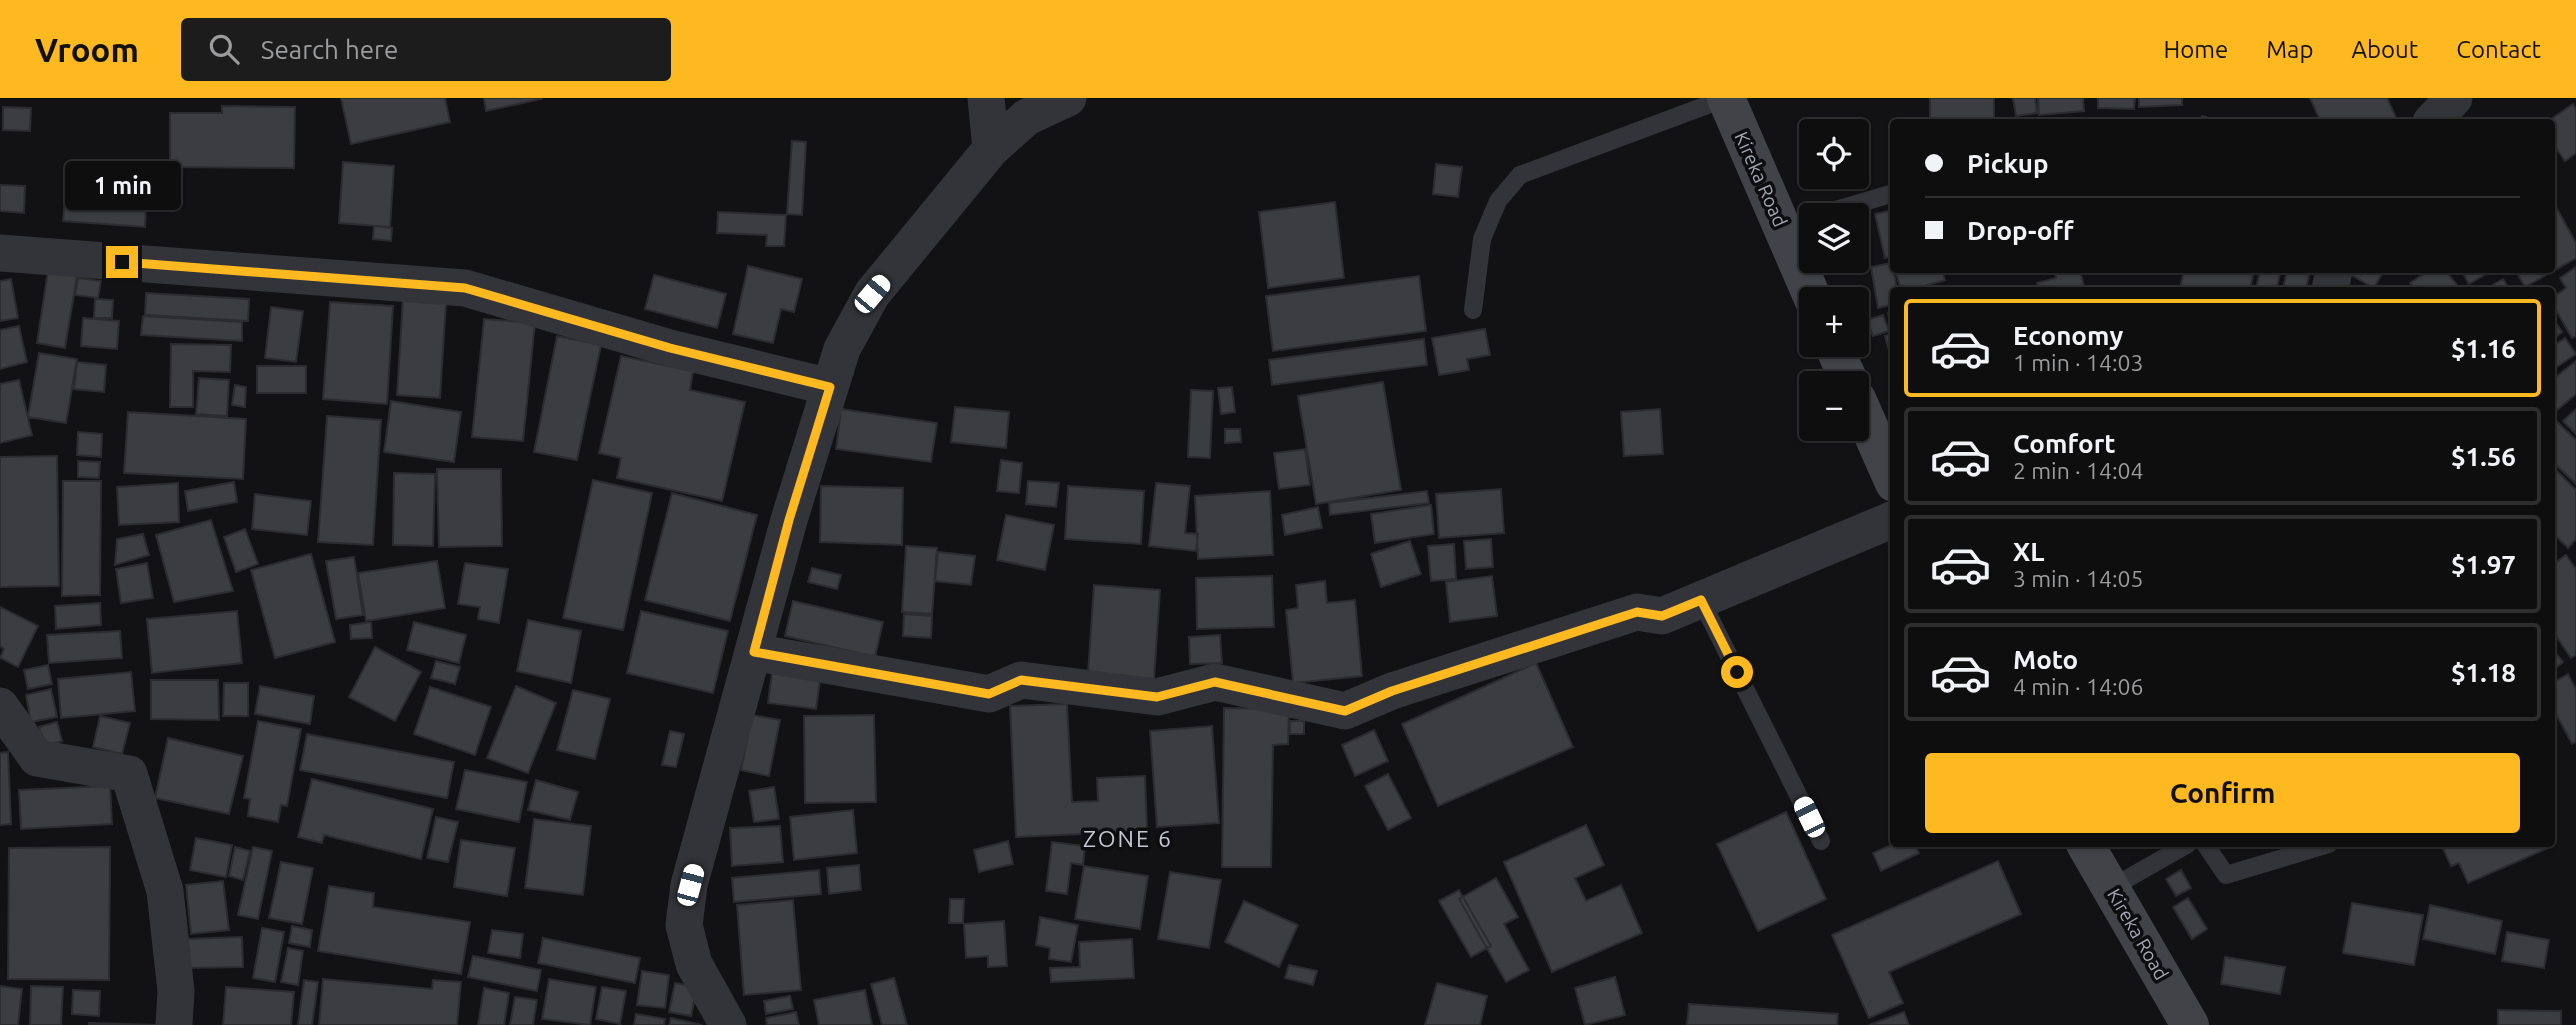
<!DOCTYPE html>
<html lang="en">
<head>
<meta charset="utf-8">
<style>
  body { margin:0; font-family:Ubuntu,sans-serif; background:#1c1c1d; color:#f1f3f6; height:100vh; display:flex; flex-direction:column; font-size:26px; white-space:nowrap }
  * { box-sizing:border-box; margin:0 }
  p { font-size:23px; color:#9b9c9e }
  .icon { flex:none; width:38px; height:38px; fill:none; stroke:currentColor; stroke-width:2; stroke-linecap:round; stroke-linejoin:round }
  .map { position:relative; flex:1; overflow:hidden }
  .details { position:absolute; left:1890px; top:189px; width:665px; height:560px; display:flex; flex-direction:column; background:#0e0e0f; border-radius:7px; box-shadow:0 2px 5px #0004,0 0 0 2px #2e2e2f }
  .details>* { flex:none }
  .hud { position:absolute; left:1890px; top:21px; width:665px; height:154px; border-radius:7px; box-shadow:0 2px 5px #0004,0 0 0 2px #2e2e2f; display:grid; align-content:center; height:154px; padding:0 35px; background:#0e0e0f }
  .buttons { position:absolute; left:1799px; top:21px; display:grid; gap:14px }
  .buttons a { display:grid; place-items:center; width:70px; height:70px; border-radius:7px; background:#0e0e0f; box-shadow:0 2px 5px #0004,0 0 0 2px #2e2e2f; font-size:35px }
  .end { position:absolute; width:32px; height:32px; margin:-16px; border:9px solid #feb820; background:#111; box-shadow:0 0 0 4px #111 }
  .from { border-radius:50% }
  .bubble { position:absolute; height:49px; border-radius:7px; background:#0e0e0f; box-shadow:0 2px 5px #0004,0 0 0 2px #2e2e2f; font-size:23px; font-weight:700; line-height:49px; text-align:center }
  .car { position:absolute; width:21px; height:42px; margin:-21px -10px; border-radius:9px; box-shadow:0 0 5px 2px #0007; background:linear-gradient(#fff 24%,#345 0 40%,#fff 0 76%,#345 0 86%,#fff 0) }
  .hud b { display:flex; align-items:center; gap:24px; height:66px; font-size:26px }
  .hud b+b { border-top:2px solid #2e2e2f }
  .hud i { width:18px; height:18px; background:#f1f3f6 }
  ul { padding:12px 0 0; list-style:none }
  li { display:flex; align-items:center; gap:21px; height:98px; margin:0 14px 10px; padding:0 21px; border:4px solid #2e2e2f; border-radius:7px }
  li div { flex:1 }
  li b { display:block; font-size:26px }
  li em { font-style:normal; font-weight:700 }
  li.current { border-color:#feb820 }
  li>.icon { width:63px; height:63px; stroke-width:1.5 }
  .primary-button { display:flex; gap:14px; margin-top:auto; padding:14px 35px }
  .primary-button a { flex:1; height:80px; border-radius:7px; background:#feb820; color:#111; font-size:28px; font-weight:700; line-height:80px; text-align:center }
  header { display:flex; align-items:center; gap:42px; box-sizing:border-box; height:98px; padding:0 35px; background:#feb820; color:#111 }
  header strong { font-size:33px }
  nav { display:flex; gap:38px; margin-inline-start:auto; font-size:24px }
  .search { width:490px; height:63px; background:#1c1c1d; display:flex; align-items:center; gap:18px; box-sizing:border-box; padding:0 24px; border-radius:7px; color:#9b9c9e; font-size:26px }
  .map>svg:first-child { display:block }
</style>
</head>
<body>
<header>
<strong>Vroom</strong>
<div class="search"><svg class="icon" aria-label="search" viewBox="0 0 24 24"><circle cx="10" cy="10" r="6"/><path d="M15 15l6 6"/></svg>Search here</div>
<nav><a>Home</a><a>Map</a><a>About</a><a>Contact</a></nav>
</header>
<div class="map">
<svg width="2576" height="927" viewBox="0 0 2576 927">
  <rect width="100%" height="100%" fill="#121214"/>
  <path fill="#3c3d41" stroke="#2c2c30" stroke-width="2" d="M341,0H445L450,24L351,46Z
    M484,0H540L541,1L486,13Z
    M1930,0H1994V24H1930Z
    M2013,0H2035L2037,15L2016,18Z
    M2038,0H2083L2084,13L2039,17Z
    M2098,0H2135L2134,11L2098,10Z
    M2139,0H2182V7L2139,9Z
    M2310,0H2387L2398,24H2321Z
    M2573,6L2576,11V55L2565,63L2552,44V24H2547Z
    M222,8L295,9L294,70L170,69V15H222Z
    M3,9L31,10L30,33L3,32Z
    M2202,18L2223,24H2200Z
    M792,43L806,44L802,117L787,116Z
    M343,64L394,68L390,129L339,125Z
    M1436,66L1462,69L1458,99L1433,96Z
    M0,87L25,88L24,115L0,113Z
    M65,101L146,107L145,129L63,123Z
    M1335,104L1344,180L1268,190L1259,114Z
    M2555,107L2576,145V160L2525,189L2515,172H2552V109Z
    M1894,112V158L1885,160L1875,116Z
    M718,114L786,117L784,148H766L767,137L717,135Z
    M374,128L392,130L391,143L373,141Z
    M1892,165L1897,192H1894V206L1878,210L1871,169Z
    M748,168L802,181L794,214L781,211L773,245L733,236Z
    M2576,169V238L2572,240L2552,205V200L2566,190L2560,180Z
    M1895,172H1942L1945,182L1910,192H1901Z
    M2054,172H2080L2085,192H2039L2037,185L2056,180Z
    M2184,172H2254L2250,192L2180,191Z
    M2260,172H2281L2276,192H2256Z
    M2287,172H2310L2306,192L2283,191Z
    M2343,172H2384L2374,190Z
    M2430,172H2445L2461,192H2416L2410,185Z
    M2461,172H2493L2469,186Z
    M48,173L77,178L65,250L37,245Z
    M654,177L726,196L717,230L645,211Z
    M1419,178L1426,233L1273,253L1266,198Z
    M78,180L101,183L98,200L75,197Z
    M11,181L18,220L0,223V183Z
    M2503,181L2510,192H2484Z
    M146,195L249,201L248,223L145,217Z
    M95,201L113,202L112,220H94Z
    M403,201L446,204L440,300L397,297Z
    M330,204L393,208L387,306L323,301Z
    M271,209L303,213L296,264L265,260Z
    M1894,213V232H1892L1888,215Z
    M1883,217L1889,233L1873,238L1867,222Z
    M143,218L242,224V243L141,237Z
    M2552,219L2562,234L2552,242Z
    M83,220L119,223L117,251L81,248Z
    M484,221L535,225L523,343L472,339Z
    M19,228L27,264L0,271V232Z
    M1485,231L1490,257L1467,261L1469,272L1439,277L1432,240Z
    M1894,235V260H1891L1885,238Z
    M557,238L601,247L577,362L534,354Z
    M2565,240L2576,256L2552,272V249Z
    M1424,241L1427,267L1272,287L1269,262Z
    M171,246L231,247L230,274L193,273V309H170Z
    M39,255L77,261L66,325L28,319Z
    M621,258L693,273L690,292L745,304L722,403L617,380L621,360L599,355Z
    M2576,263V296L2557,312L2552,306V282Z
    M77,264L106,267L104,294L74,291Z
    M257,268H306V295H257Z
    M199,280L229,282L227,318L196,316Z
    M19,282L32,337L0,345V286Z
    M1383,284L1401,392L1316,406L1298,298Z
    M235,287L246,289L245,309L232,307Z
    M1232,289L1235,314L1221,316L1218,290Z
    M1191,292L1213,293L1210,360L1188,359Z
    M391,303L461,314L454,364L384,354Z
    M955,309L1009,314L1006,350L951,344Z
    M841,311L937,325L931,364L836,351Z
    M1660,311L1663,356L1624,358L1621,314Z
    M2576,311V336L2563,323Z
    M128,314L246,321L243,381L124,375Z
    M327,318L381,322L373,447L318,444Z
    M2552,319L2576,342V386L2552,363Z
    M1225,331H1240L1241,344L1225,345Z
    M78,334L102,336L101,359L77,357Z
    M1305,351L1310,387L1279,391L1274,355Z
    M57,358L59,488L0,489V359Z
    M1001,362L1022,365L1019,395L997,393Z
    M78,363L100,364L99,380L78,379Z
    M2552,368L2576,392V441L2568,450L2552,434Z
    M437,371H501L502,448L439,449Z
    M394,375L435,376L433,448L393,447Z
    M593,382L652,395L623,532L563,520Z
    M63,383H101L100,497L62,498Z
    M1028,383L1059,385L1056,409L1026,406Z
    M234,384L237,404L188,413L185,393Z
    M178,385L179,424L119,427L117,389Z
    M1156,385L1190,388L1185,435L1198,436L1196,453L1149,448Z
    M821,388L903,390L902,447L820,444Z
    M1068,388L1144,393L1141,446L1065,441Z
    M1501,391L1504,435L1439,440L1436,396Z
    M1270,393L1273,457L1198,461L1195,398Z
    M1427,393L1429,405L1330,417L1329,405Z
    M672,395L757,417L730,523L645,502Z
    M255,396L311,403L307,437L252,431Z
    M1431,407L1434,436L1375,445L1371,416Z
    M1318,409L1322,430L1285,437L1282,417Z
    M1006,417L1054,427L1045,472L997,462Z
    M211,422L233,493L174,504L156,437Z
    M245,431L258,466L236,474L224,439Z
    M143,436L149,457L115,467L117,441Z
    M1491,441L1493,469L1466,471L1464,443Z
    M1410,443L1421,476L1381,489L1371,456Z
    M1454,446L1456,481L1431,483L1428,448Z
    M906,448L937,450L932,516L902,514Z
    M938,454L975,458L971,487L935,483Z
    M311,456L335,544L275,560L251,472Z
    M2566,457L2576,471V557L2571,560L2552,532V467Z
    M354,459L363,517L336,521L326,463Z
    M437,463L445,510L366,523L358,475Z
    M147,465L153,500L121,505L116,471Z
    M465,465L508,471L499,525L478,521L480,509L458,506Z
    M812,470L841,477L837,491L808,484Z
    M1272,478L1274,529L1197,531L1196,480Z
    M1492,478L1497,518L1450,524L1446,484Z
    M1325,483L1327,505L1355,502L1362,578L1293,585L1286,512L1298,510L1296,487Z
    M1094,487L1160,492L1154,581L1088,576Z
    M793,503L883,524L875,559L785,538Z
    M100,505L101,527L56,531L55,508Z
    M0,509L38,528L18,569L0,560L4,551L0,548Z
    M237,513L242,565L152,575L147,521Z
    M641,513L728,533L713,595L627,575Z
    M904,516L932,518L931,540L903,538Z
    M528,522L581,533L571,585L517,573Z
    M371,524L372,540L351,541L350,527Z
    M414,524L466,537L459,565L407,552Z
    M120,533L122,560L49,565L47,537Z
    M1220,537L1222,565L1190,566L1189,539Z
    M375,549L421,574L395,623L349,599Z
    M2552,550L2563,564L2552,573Z
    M436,563L460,569L455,586L431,580Z
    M1536,565L1573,649L1438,708L1402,626Z
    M48,567L52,586L28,591L24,572Z
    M131,574L135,613L61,620L58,581Z
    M772,575L820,582L816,611L768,605Z
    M2568,576L2576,591V644L2572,646L2552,608V585Z
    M151,582H218L219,622L151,621Z
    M224,585H248V618H223Z
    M260,588L314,598L310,626L255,616Z
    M516,588L556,605L528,675L487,660Z
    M430,589L491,609L475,657L414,636Z
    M51,591L57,619L31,624L26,597Z
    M573,592L610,601L595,661L557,652Z
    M1067,606L1072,704L1098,703L1097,680L1145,678L1147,733L1016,739L1010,608Z
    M1224,610L1274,611L1289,614L1288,646L1273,647L1271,769H1222Z
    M752,617L780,622L769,678L741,672Z
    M874,617L876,704L805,705L804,618Z
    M100,618L130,625L122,656L93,649Z
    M258,623L301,631L287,708L281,707L278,724L248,718L250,701L244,700Z
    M1290,623H1304V636H1290Z
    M57,624L62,643L44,648L39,629Z
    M1212,628L1219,725L1157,729L1150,633Z
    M1374,632L1388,663L1355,678L1342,647Z
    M670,633L684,636L676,669L662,667Z
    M307,636L454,664L447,700L300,672Z
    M168,640L243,658L229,716L155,700Z
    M8,654L11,726L0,727V655Z
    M465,672L527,684L519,724L456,711Z
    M1388,676L1411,720L1388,732L1365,688Z
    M312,681L433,711L421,761L324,737L322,745L298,739Z
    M536,682L578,694L570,722L528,712Z
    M110,688L112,726L21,731L19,692Z
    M774,689L779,721L754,724L749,693Z
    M853,712L857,755L794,762L790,719Z
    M1786,714L1826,801L1758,833L1717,746Z
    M436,719L458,724L448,764L427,760Z
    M534,721L591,728L583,797L525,790Z
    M1586,727L1604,767L1575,780L1586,803L1621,787L1642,835L1552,874L1504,764Z
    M780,728L783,764L732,768L730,730Z
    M196,740L232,747L226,779L190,772Z
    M461,742L515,750L507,798L454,789Z
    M1008,743L1013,766L979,774L974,752Z
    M1052,744L1085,748L1083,767L1071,765L1067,796L1046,793Z
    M1894,746H1914L1919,755L1881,773L1873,755Z
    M2441,746H2546L2548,750L2468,785L2459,765L2451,768Z
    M110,749L109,882L8,881L9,750Z
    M235,749L250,753L243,782L229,778Z
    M253,749L272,753L258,821L238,817Z
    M1998,763L2021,816L1889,874L1903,905L1869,920L1832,837Z
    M281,764L313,770L302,826L269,820Z
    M859,767L861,792L829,796L827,770Z
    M1084,768L1148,778L1140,831L1075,821Z
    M819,772L821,796L734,804L732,780Z
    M2181,772L2191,790L2176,798L2166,781Z
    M1170,774L1221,782L1209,850L1158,841Z
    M1496,780L1518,819L1504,826L1529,872L1506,884L1459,801Z
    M223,783L229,832L191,836L186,787Z
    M329,788L374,795L373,809L470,824L461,876L318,853Z
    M1459,792L1491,848L1471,859L1439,803Z
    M2188,800L2207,831L2192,841L2173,809Z
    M950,801H964L963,825H949Z
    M793,802L801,892L744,897L737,807Z
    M1244,803L1298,827L1279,869L1225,844Z
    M2352,805L2423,817L2414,867L2343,855Z
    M2430,807L2502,823L2495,856L2423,841Z
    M1040,819L1078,827L1071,864L1049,861L1050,850L1036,847Z
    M1004,823L1007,868L988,869V858L966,860L964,826Z
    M292,828L312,832L310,849L289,845Z
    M262,830L284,834L275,884L253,880Z
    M492,832L523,836L520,860L488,855Z
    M2507,834L2549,842L2544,870L2502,863Z
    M242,839L243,869L186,870L185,841Z
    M543,840L640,860L635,885L538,865Z
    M1132,841L1134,880L1051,884L1050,870L1080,869L1079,844Z
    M288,850L303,853L298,887L281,884Z
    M473,858L541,872L537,893L468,879Z
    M2225,859L2285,869L2280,896L2221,886Z
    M1289,867L1317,873L1313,887L1285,880Z
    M642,873L669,877L665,910L637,907Z
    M1615,879L1625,917L1585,927L1575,890Z
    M894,880L907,927H882L871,886Z
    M323,881L432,891L433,882L461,884L457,927H319Z
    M549,881L596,889L590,927L542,921Z
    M304,882L318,884L312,927H298Z
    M675,885L697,889L691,918L669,914Z
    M1437,885L1487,898L1480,927H1425Z
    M0,888L22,891L18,927H0Z
    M31,888L63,889L61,927H30Z
    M226,889L294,894L291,927H223Z
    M602,889L626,893L620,926L596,921Z
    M484,890L509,895L504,927H478Z
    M73,892L100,893L99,918L72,916Z
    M865,892L872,927H819L814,902Z
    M790,898L793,911L766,916L764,903Z
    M515,899L537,902L533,927H510Z
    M1689,906L1838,916L1837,927H1687Z
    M2498,912L2561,913V927H2498Z
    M796,914L799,927H767L766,920Z
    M1904,914L1909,927H1869Z
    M636,916L665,921L664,927H634Z
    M671,920L702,927H669Z
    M89,925L159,927H89Z"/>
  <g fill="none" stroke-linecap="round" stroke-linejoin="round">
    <path stroke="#333439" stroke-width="18" d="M1819,117L1894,95
      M1473,212L1482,141L1498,103L1520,77L1726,0
      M1701,502L1821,743
      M2205,746L2226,777L2329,746
      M2111,790L2188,746"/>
    <path stroke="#333439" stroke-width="37" d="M986,0L991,51
      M2431,24L2454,0
      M0,155L465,190L670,250L830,289
      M2330,192L2334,172
      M753,554L989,596L1021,582L1157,599L1215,584L1345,613L1392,593L1637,514L1662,518L1894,421
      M0,608L37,660L129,676L165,793L176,893L174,927
      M728,927L694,866L684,827L689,787L789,422L842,251L872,196L991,51L1027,19L1068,0"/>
    <path stroke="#414349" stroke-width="38" d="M1726,0L1813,201
      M1833,247L1850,285
      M1857,301L1894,385
      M2085,746L2190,927"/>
  </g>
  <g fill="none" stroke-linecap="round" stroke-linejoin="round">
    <path stroke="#feb820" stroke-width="9" d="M122,164L465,190L670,250L830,289L789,422L754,554L989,596L1021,582L1157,599L1215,584L1345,613L1392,593L1637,514L1662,518L1701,502L1737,574"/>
  </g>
  <g text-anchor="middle" stroke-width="7" stroke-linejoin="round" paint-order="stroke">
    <g font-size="19" fill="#a3a8b5" stroke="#0d0d0f">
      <text transform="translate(1761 81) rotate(66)" y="7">Kireka Road</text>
      <text transform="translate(2138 836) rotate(60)" y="7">Kireka Road</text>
    </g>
    <g font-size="23" letter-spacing="2" fill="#c4c7d1" stroke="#0d0d0f">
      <text x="1128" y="749">ZONE 6</text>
    </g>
  </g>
</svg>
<div class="buttons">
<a><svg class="icon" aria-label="locate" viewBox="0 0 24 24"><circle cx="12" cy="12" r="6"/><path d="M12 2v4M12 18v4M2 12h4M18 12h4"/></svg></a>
<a><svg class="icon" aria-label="layers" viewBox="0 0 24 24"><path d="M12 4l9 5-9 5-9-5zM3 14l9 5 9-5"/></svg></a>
<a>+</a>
<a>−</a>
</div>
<i class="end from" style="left:1737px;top:574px"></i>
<i class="end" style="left:122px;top:164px"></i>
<div class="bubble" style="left:65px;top:63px;width:116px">1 min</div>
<i class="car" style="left:872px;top:196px;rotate:40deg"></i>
<i class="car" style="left:1809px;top:719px;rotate:334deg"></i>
<i class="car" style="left:690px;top:787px;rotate:15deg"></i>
<div class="hud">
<b><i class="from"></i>Pickup</b>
<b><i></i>Drop-off</b>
</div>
<section class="details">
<ul>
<li class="current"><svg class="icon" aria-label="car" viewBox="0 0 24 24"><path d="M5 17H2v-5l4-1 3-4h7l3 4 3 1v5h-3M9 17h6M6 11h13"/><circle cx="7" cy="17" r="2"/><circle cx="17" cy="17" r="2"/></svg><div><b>Economy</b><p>1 min · 14:03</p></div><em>$1.16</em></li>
<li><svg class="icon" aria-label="car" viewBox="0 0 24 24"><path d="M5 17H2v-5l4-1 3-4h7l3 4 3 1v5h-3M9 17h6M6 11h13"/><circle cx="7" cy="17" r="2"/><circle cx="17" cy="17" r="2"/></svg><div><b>Comfort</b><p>2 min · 14:04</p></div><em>$1.56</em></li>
<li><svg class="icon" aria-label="car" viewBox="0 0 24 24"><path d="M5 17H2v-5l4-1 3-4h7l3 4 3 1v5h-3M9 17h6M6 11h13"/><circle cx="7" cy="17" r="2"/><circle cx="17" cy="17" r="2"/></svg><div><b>XL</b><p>3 min · 14:05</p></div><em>$1.97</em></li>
<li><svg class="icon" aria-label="car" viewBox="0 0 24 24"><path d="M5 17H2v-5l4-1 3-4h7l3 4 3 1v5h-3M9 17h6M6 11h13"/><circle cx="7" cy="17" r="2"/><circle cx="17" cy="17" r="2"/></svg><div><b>Moto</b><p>4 min · 14:06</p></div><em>$1.18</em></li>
</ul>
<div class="primary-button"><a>Confirm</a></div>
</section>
</div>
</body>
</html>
